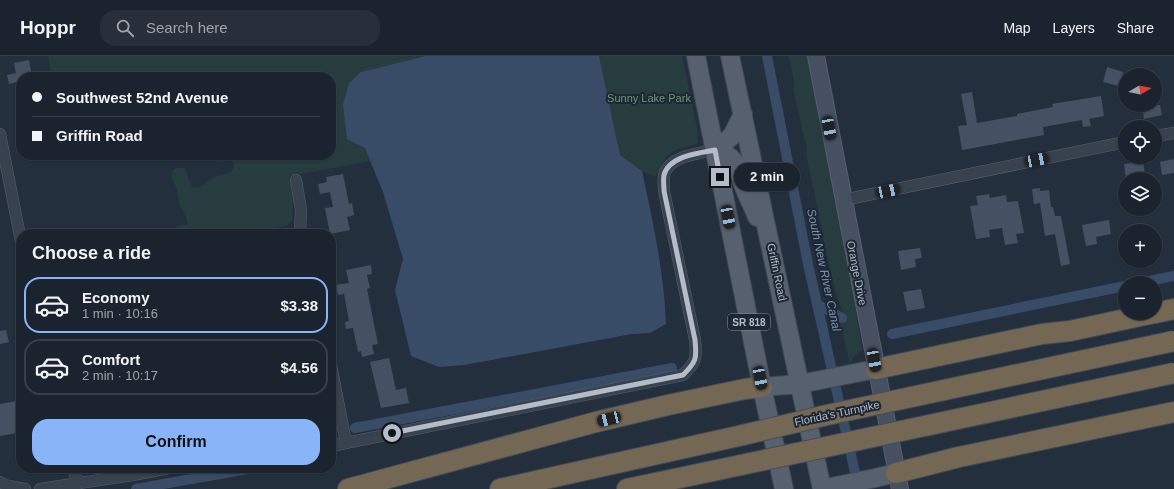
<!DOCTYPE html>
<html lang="en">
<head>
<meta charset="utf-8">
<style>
  body { margin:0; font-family:Arial,sans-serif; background:#282f3a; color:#f1f3f6; height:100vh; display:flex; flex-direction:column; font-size:15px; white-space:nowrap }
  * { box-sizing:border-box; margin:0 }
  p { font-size:13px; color:#a0a4aa }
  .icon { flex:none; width:22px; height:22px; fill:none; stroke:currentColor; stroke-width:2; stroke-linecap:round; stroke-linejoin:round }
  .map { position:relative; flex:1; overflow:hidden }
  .sheet { position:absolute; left:16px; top:173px; width:320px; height:244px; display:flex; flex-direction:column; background:#1b232e; border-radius:16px; box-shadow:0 1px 3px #0004,0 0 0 1px #39404a }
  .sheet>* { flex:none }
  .hud { position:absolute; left:16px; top:16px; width:320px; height:88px; border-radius:16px; box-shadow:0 1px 3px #0004,0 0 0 1px #39404a; display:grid; align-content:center; height:88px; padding:0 16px; background:#1b232e }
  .needle { width:26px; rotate:80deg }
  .controls { position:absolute; left:1118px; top:12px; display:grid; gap:8px }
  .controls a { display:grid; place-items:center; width:44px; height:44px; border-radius:50%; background:#1b232e; box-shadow:0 1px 3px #0004,0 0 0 1px #39404a; font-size:20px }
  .end { position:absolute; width:18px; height:18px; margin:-9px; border:5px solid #b4bcc9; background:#111; box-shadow:0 0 0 2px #111 }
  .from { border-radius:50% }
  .bubble { position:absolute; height:28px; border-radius:14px; background:#1b232e; box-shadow:0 1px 3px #0004,0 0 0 1px #39404a; font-size:13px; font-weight:700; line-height:28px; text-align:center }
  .car { position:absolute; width:12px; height:24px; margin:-12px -6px; border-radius:5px; box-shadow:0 0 3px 1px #0007; background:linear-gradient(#222 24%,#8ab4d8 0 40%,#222 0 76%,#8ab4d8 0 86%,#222 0) }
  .hud b { display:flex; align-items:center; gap:14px; height:38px; font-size:15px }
  .hud b+b { border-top:1px solid #39404a }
  .hud i { width:10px; height:10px; background:#f1f3f6 }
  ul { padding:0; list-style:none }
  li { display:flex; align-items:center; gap:12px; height:56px; margin:0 8px 6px; padding:0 8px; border:2px solid #39404a; border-radius:16px }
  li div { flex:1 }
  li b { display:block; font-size:15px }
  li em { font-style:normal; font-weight:700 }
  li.on { border-color:#8ab4f8 }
  li>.icon { width:36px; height:36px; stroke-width:1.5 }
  h2 { padding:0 16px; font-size:18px; line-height:48px }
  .action { display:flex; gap:8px; margin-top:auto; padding:8px 16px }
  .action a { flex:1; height:46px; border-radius:16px; background:#8ab4f8; color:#111; font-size:16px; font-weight:700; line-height:46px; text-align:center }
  header { display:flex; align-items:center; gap:24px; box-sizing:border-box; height:56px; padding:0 20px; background:#1b232e; border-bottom:1px solid #39404a }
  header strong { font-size:19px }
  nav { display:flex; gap:22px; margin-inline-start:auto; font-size:14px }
  .search { width:280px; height:36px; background:#282f3a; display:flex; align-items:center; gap:10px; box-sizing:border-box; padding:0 14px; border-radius:16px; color:#a0a4aa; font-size:15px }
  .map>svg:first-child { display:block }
</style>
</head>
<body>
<header>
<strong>Hoppr</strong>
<div class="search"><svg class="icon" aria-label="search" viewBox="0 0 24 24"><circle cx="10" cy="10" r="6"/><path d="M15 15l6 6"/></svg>Search here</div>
<nav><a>Map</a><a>Layers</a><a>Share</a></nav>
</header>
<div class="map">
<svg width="1174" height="433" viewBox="0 0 1174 433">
  <rect width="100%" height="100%" fill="#242f3e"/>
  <path fill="#263c3f" d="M48,0H425L362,16L365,92L370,105L290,120L293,147L292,166L286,170L267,174L247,175L231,178H173L177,170L188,169L186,160L180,150L177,134L172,123V115C176,111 180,111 185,113L191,130L193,132H197C203,130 208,125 213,122C220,118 242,117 232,104L218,106L212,103L199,105L187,104L184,99H331V21H52Z
    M599,0H682L697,72L698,87C690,91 681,91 674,95C665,99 659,112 656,121L642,115L620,99Z
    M789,0H810L843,173L862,294L853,301L850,308L840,266L844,259C834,237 830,211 824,187C822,178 822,169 819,160L806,97L807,91L804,82L794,36L793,20Z"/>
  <path fill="#394c67" d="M425,0H599L620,99L642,115C653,166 664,216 666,268L650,277L632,278L464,309L439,311L411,300L395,234L403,203L383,136L365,92L347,83L343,49L349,27L361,16Z"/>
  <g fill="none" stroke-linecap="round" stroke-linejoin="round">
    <path stroke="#394c67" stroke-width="10" d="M767,0L808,208L858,430
      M1140,227L1174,220
      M817,248L842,262
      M892,278L1125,230
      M355,372L672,312
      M136,433L253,412"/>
  </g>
  <path fill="#455162" d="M29,4L32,21H21V25L9,28L7,19L16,17L14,7Z
    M1107,11L1123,16L1119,30L1103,26Z
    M972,36L977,67L1017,60V58L1053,51L1052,48L1101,40L1104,60L1089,63L1091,70L1083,71L1082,64L1043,71L1044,79L962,94L958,70L967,69L961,38Z
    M1142,49H1160L1162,59L1144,63Z
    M1174,103V117L1162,119L1160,106Z
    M1143,105L1145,119L1138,120L1139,123H1126L1124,108Z
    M343,118L349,148L352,147L354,159L347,161L350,174L330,178L325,152L333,151L330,136L320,138L318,128L327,126L326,121Z
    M1040,132V135L1049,134L1051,151H1053L1055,160H1061L1070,208L1061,210L1055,178L1045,180L1040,147L1034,148L1032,133Z
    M989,138L990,142L1006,139L1007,146L1018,145L1024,177L1016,178L1018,187L1005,189L1002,172L989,174L990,181L976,183L970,150L978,149L976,140Z
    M1109,164L1111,178L1096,181L1097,188L1086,190L1082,169Z
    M920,192L922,202L915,203L916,211L901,214L898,195Z
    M371,209L372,218L367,219L370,232L367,233L378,288L372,289L374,298L362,301L361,295L358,296L353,272L346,273L345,266L349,265L344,238L338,239L336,229L349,227L346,214Z
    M921,233L925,252L907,255L903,236Z
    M6,274L9,286L0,288V275Z
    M389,302L396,334L406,332L409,347L381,352L370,306Z
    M21,344V376L0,380V348Z"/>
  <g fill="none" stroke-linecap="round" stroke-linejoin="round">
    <defs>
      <path id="street" d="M0,78L21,185
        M1155,80L1174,77
        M296,124L301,154L300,178
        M843,144L1125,86
        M331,309L346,387
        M331,390L683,319C696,306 697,303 695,284L664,135C664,130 663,124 664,119C669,100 699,97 715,94
        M73,412L78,428
        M0,426L8,430L25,433
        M40,433L133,419L169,412"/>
      <path id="secondary" d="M816,0L900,433"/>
      <path id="primary" d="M696,0L762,331L784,433
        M730,0L822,433
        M715,94C737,100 738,112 744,131C748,141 753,151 757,161
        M715,94L732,80L743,58
        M762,331L800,328L876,313
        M822,433L875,422L896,417"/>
      <path id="highway" d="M1155,257L1174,253
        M876,313L1042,278L1070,275L1154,257
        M896,417L959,401L1174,356
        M348,433L596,366L668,349L745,333L762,331
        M500,433L743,379
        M627,433L741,409"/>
    </defs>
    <use href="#street" stroke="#565f6c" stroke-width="12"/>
    <use href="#secondary" stroke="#565f6c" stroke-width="18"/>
    <use href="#primary" stroke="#414a57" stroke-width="20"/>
    <use href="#highway" stroke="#434c59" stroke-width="22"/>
    <use href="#street" stroke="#38414e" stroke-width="11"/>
    <use href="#secondary" stroke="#465061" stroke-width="16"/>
    <use href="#primary" stroke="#56606e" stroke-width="18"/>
    <use href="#highway" stroke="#746855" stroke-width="20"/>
    <defs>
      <path id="highway-bridge" d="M743,379L827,359L1174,285
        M741,409L1174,317"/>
    </defs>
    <use href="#highway-bridge" stroke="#434c59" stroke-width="22" stroke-linecap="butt"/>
    <use href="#highway-bridge" stroke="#746855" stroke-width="20"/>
  </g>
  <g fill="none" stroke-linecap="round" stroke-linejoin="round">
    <path stroke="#b4bcc9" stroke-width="5" d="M392,377L683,319C696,306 697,303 695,284L664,135C664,130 663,124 664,119C669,100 699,97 715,94L720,121"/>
  </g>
  <g text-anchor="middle" stroke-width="4" stroke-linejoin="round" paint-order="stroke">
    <rect fill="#1d2633" stroke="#878f9c" stroke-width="1" x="728" y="258" width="42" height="16" rx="3"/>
    <g font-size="10" font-weight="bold" fill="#b4bcc9">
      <text x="749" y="270">SR 818</text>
    </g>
    <g font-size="11" fill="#6b9a76" stroke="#1d2633">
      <text x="649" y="46">Sunny Lake Park</text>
    </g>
    <g font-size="11" fill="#b4bcc9" stroke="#1d2633">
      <text transform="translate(777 216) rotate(78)" y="4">Griffin Road</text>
      <text transform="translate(857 217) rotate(79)" y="4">Orange Drive</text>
      <text transform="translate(837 357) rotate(-12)" y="4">Florida's Turnpike</text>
    </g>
    <g font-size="12" font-style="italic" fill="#7c92b1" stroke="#1d2633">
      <text transform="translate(824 214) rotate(78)" y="4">South New River Canal</text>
    </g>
  </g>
</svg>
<div class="controls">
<a><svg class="needle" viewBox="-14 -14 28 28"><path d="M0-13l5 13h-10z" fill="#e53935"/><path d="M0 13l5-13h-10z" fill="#a0a4aa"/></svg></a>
<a><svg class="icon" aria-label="locate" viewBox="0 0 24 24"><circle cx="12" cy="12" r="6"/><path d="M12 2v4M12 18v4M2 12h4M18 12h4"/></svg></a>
<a><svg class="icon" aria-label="layers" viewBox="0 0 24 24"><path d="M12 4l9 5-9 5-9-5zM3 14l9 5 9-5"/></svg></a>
<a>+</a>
<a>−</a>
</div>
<i class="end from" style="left:392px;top:377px"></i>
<i class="end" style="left:720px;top:121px"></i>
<div class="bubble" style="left:734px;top:107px;width:66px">2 min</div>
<i class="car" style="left:829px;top:72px;rotate:169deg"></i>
<i class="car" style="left:1037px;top:104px;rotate:79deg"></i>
<i class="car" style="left:888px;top:135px;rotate:78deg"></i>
<i class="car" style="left:728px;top:161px;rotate:169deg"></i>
<i class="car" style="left:874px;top:304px;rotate:169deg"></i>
<i class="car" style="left:760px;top:322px;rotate:169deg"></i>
<i class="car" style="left:609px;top:363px;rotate:256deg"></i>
<div class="hud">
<b><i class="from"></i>Southwest 52nd Avenue</b>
<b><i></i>Griffin Road</b>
</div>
<section class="sheet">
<h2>Choose a ride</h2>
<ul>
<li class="on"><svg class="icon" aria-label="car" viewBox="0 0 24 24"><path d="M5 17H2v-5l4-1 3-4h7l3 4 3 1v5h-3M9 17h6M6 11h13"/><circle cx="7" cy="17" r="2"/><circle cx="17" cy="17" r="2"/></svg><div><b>Economy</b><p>1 min · 10:16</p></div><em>$3.38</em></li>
<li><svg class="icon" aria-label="car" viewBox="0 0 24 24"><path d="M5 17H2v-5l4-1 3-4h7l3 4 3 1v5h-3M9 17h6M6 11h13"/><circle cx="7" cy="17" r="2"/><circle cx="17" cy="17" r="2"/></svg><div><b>Comfort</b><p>2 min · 10:17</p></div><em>$4.56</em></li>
</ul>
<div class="action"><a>Confirm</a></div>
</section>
</div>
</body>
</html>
